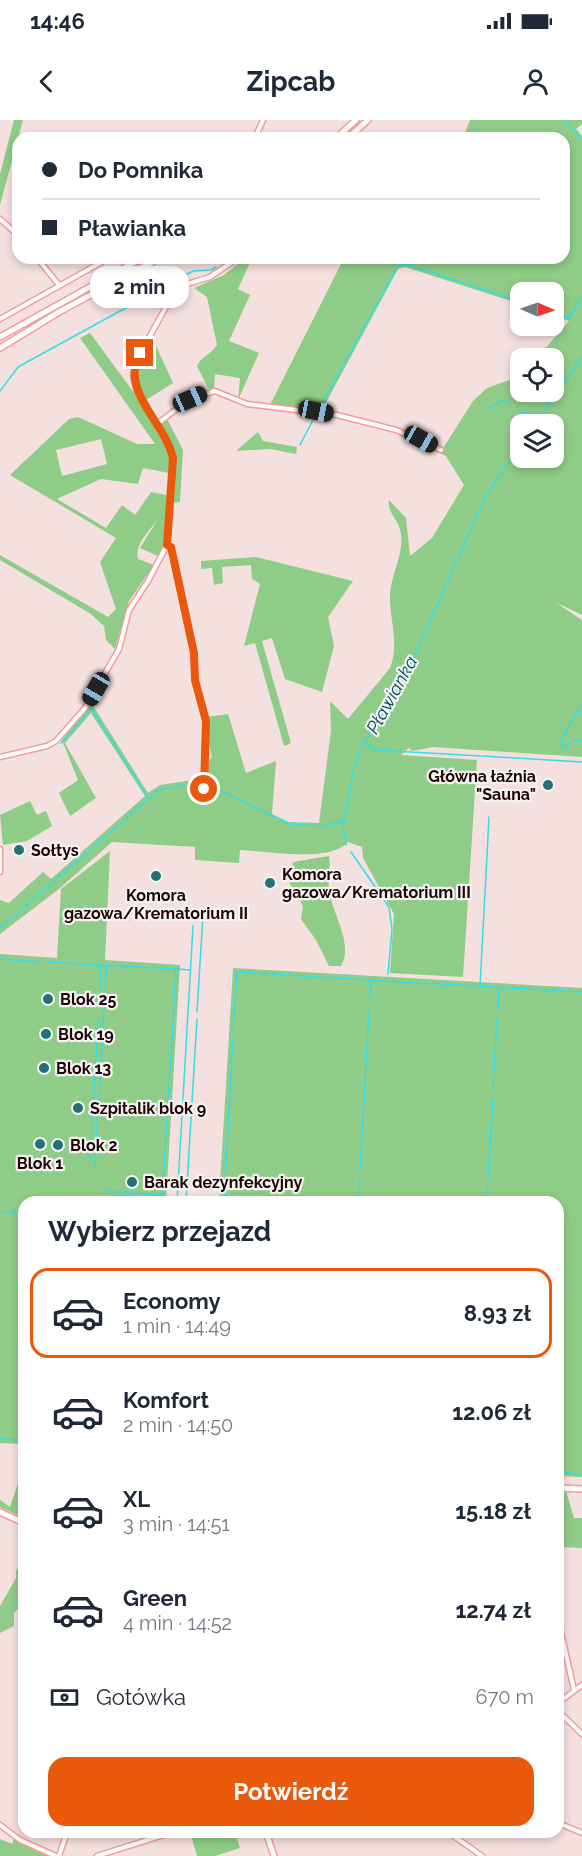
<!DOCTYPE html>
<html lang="pl">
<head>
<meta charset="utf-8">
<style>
  body { margin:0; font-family:Raleway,sans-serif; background:#f2f2f3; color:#1f2937; height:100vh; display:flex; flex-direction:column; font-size:22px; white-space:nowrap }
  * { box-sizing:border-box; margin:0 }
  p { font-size:20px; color:#747a83 }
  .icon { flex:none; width:33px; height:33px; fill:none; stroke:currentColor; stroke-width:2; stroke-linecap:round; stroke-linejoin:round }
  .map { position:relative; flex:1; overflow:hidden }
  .drawer { position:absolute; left:18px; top:1076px; width:546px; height:642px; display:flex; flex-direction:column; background:#fff; border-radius:18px; box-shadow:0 3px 9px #0003 }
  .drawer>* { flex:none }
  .guide { position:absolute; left:12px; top:12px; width:558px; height:132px; border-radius:18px; box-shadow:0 3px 9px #0003; display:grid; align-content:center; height:132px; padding:0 30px; background:#fff }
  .needle { width:39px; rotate:92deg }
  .controls { position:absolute; left:510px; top:162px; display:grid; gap:12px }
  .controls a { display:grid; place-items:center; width:54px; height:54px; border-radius:12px; background:#fff; box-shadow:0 3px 9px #0003; font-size:30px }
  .end { position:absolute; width:27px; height:27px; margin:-14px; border:8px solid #ea580c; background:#fff; box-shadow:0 0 0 3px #fff }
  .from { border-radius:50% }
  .bubble { position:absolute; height:42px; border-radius:18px; background:#fff; box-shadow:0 3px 9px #0003; font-size:20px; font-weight:700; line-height:42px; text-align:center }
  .car { position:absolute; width:18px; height:36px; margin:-18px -9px; border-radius:8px; box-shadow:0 0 4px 2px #0007; background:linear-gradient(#222 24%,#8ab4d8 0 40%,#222 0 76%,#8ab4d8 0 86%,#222 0) }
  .guide b { display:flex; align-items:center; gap:21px; height:57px; font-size:22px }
  .guide b+b { border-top:2px solid #e0e1e3 }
  .guide i { width:15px; height:15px; background:#1f2937 }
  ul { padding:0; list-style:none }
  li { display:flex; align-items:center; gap:18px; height:90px; margin:0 12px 9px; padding:0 18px; border:3px solid transparent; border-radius:18px }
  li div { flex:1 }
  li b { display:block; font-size:22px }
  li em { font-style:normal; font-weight:700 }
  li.selected { border-color:#ea580c }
  li>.icon { width:54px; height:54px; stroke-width:1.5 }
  h2 { padding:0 30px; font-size:27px; line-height:72px }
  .pay { display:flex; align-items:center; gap:15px; height:66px; padding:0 30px; font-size:22px }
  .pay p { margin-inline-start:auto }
  .action { display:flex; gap:12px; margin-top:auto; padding:12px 30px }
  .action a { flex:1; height:69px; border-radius:18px; background:#ea580c; color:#fff; font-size:24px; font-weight:700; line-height:69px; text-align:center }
  .status { display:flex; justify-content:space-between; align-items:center; height:42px; padding:0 30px; background:#fff; direction:ltr }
  .status svg { height:16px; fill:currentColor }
  header { display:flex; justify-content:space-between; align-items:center; height:78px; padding:0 30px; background:#fff; font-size:27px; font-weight:700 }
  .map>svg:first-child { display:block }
</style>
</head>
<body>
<div class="status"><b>14:46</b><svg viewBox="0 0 49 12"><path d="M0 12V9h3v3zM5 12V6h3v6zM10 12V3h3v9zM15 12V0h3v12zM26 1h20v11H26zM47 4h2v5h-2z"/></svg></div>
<header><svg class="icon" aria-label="back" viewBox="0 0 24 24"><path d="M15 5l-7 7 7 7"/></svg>Zipcab<svg class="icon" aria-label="person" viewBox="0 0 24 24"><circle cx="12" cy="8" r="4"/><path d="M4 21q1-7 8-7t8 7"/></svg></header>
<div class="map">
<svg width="582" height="1736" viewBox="0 0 582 1736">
  <rect width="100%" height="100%" fill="#f4e0df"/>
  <path fill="#8fcc87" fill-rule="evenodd" d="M14,0H23L0,85V54Z
    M470,0H582V4L576,9L582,16V495L555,482L582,500V637L433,627L412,631L409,628L401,635L477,640L463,857L390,853L394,794L363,738L362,727L348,722C330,743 267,731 240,730L239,743L195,740V727L112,722L59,769L0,814V780L9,783L43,752L51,759L145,676L91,593L65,623L96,678L70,696L59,673L78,660L62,620L92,584L148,673L160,665L200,659L202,683L208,681L207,643L212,637L208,622L207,597L228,594L246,653L276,641L272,694L288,702L319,703L331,611L330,581L348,599L390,548C400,523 389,499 390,474C391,454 406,430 400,409C397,398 387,392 389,380L406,398L410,436L432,418L464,365L446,336L440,333L473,281L487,268L520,256V272H554V238H537L569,201L554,195V172H520V184L405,147L398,149L322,290L270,285L344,138H387L414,143L416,138H564V18H463ZM520,304H554V338H520Z
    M245,138H252L238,169L250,175L229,221L259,233L238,280L240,258L215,254L214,270L208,268L197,246C202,235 211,235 217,225L207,177L194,168L224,155Z
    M90,213L132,270L169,328V353L143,348L138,364L101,359L57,379L106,408L122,385L135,395L151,372L167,375L165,421L158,436L140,428L158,399C150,410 134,425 138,439L154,445L129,481L115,529L106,520L104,506L91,494L0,440V435L108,497L116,489L100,442L116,418L10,355L69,299L78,297L137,324H155L80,218ZM101,319L107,344L62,356L56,330Z
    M152,217L173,263L146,280C131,252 138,243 152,217Z
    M167,299L183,330L180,382L172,383L176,335L160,304Z
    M258,312L263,321L297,327L296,334L270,329L236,331Z
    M256,437L353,461L328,497L334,526L322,572L285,559L272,518L262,521L291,623L284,626L255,523L244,526L260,464L252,459L251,445L222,447L223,463L214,465L212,448L201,449V441Z
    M30,681L37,695L46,691L52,706L27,721L3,725L0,695Z
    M110,731L105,840L180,845L166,1081L24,1082V1324L0,1323V834L57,838L61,769Z
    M329,736C331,747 328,758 329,769C332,795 354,823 341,846H329L316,820L301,799L303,786L289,762L293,742Z
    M233,848L582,868V1357L558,1356V1082L219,1081Z
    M24,1346V1398L0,1387V1380L10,1387Z
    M566,1371L574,1398H582V1428L560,1427L558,1372Z
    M24,1433V1482L14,1493V1506L0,1513V1486L16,1458V1451Z
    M190,1712H235L240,1728L215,1736H197Z
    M14,1718L51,1736H0V1719L12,1724Z"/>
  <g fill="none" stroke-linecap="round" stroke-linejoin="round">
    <path stroke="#32dee9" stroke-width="1.5" d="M565,0L582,19
      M375,138L410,145L520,182
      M221,144L225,138
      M554,193L568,199L582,177
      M0,271L18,247L193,151L211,150L216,147
      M320,288L398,146L403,144
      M488,288L503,281L509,284
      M519,289L538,299
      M535,304L582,237
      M300,325L316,294
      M582,584L562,618V629L575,620H582
      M61,623L91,588L148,678
      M365,623L376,630L481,636
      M483,636L582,642
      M206,664L290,704L326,706L343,700
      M346,725L343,706L354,648L360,630L404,559L486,376L520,325
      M351,732L389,787L392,809L388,854
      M0,808L160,669L201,663
      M0,839L41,842
      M49,842L176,849L162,1082
      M176,849L190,850
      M100,861L101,846
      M423,863L582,872
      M480,866L489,697
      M105,869L107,846
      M100,870V865
      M370,878L371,861
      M498,890L499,868
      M197,892L203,795
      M233,911L237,852L418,863
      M493,970L497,898
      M92,1004L98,901
      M90,1042L92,1009
      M95,1047L104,888
      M360,1050L369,890
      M488,1058L493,977
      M107,1071L162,1075
      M177,1082L193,806
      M186,1082L197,899
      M224,1082L233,917
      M359,1082L360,1058
      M487,1082L488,1065
      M0,1091L2,1092
      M6,1092L24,1093
      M0,1319L24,1320
      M558,1352L582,1354"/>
    <defs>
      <path id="street" d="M255,18L263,0
        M0,99L18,115
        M37,138L59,165
        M0,199L109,138
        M157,304L190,279L215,271L247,284L337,295L396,310L441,330
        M167,425L171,427L194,533L195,560L206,601L204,669
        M0,637L47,626L56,621L85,588L119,529L129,490L148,461L167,425L173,338L170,327L137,272L133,256L136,241L177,167L210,157L238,138
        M0,729V752
        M558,1422V1425
        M558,1499L574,1570
        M558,1583L582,1565
        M558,1591L582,1614
        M558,1703L582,1713
        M0,1705L20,1720L56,1736
        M448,1712L482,1736
        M59,1736L67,1712
        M97,1736L173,1712"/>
      <path id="secondary" d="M336,18L356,0
        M348,18L368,0
        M0,217L142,138
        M0,228L59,192L160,138
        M558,1368L582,1369
        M0,1392L24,1403
        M266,1712L274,1736"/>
    </defs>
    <use href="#street" stroke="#f79c9a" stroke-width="7"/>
    <use href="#secondary" stroke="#f79c9a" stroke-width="8"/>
    <use href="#street" stroke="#fff" stroke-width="4"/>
    <use href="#secondary" stroke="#fff" stroke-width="5"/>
  </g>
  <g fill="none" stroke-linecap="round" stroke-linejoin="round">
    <path stroke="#ea580c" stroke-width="8" d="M140,233C119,271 165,302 173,338L167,425L171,427L194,533L195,560L206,601L204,669"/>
  </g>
  <g fill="#257075" stroke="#f3f3f3" stroke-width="2">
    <circle cx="548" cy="665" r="6"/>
    <circle cx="19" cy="730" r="6"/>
    <circle cx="156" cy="756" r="6"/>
    <circle cx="270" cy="763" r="6"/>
    <circle cx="48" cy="879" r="6"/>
    <circle cx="46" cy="914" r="6"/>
    <circle cx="44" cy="948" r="6"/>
    <circle cx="78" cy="988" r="6"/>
    <circle cx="40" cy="1024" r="6"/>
    <circle cx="58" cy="1025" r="6"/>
    <circle cx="132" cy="1062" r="6"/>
  </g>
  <g text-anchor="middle" stroke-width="4.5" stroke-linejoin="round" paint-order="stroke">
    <g font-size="16" font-weight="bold" fill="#200304" stroke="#f3f3f3" text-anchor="start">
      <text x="536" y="662" text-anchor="end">Główna łaźnia<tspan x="536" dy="18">"Sauna"</tspan></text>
      <text x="31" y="736">Sołtys</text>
      <text x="282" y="760">Komora<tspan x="282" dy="18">gazowa/Krematorium III</tspan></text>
      <text x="156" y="781" text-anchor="middle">Komora<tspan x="156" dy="18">gazowa/Krematorium II</tspan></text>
      <text x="60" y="885">Blok 25</text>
      <text x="58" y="920">Blok 19</text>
      <text x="56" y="954">Blok 13</text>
      <text x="90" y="994">Szpitalik blok 9</text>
      <text x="70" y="1031">Blok 2</text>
      <text x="40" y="1049" text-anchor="middle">Blok 1</text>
      <text x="144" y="1068">Barak dezynfekcyjny</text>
    </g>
    <g font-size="18" font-style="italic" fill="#004c51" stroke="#f3f3f3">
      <text transform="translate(392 575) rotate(-61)" y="6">Pławianka</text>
    </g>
  </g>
</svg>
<div class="controls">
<a><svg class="needle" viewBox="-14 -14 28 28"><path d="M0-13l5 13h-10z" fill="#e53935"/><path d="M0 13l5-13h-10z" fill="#747a83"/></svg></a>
<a><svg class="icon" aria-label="locate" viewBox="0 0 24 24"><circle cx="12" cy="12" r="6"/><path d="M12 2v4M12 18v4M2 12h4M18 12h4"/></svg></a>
<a><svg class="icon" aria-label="layers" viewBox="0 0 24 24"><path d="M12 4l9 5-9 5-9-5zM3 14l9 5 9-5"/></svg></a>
</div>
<i class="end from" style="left:204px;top:669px"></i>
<i class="end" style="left:140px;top:233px"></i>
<div class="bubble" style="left:90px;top:146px;width:99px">2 min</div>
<i class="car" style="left:190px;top:279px;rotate:66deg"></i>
<i class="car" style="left:316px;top:291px;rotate:101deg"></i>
<i class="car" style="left:421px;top:319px;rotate:119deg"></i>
<i class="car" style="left:96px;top:569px;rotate:210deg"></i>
<div class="guide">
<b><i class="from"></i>Do Pomnika</b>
<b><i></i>Pławianka</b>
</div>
<section class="drawer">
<h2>Wybierz przejazd</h2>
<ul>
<li class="selected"><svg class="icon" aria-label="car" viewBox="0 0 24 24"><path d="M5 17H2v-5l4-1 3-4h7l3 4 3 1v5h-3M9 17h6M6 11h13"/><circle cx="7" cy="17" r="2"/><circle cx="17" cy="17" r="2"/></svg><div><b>Economy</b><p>1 min · 14:49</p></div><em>8.93 zł</em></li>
<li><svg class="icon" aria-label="car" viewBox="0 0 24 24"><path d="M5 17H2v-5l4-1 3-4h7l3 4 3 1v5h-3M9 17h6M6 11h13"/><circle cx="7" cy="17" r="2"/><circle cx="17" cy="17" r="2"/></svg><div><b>Komfort</b><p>2 min · 14:50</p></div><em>12.06 zł</em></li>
<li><svg class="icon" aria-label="car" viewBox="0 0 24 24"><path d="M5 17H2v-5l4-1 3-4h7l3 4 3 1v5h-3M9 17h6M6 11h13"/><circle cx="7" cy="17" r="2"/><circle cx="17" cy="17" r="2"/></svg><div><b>XL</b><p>3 min · 14:51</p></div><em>15.18 zł</em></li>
<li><svg class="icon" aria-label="car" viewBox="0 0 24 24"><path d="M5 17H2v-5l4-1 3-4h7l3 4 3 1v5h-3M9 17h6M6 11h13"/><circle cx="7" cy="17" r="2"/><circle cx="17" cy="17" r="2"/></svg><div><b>Green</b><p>4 min · 14:52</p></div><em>12.74 zł</em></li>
</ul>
<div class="pay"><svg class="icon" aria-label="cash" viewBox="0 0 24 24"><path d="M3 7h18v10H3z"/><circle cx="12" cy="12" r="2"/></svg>Gotówka<p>670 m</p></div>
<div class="action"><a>Potwierdź</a></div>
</section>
</div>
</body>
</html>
